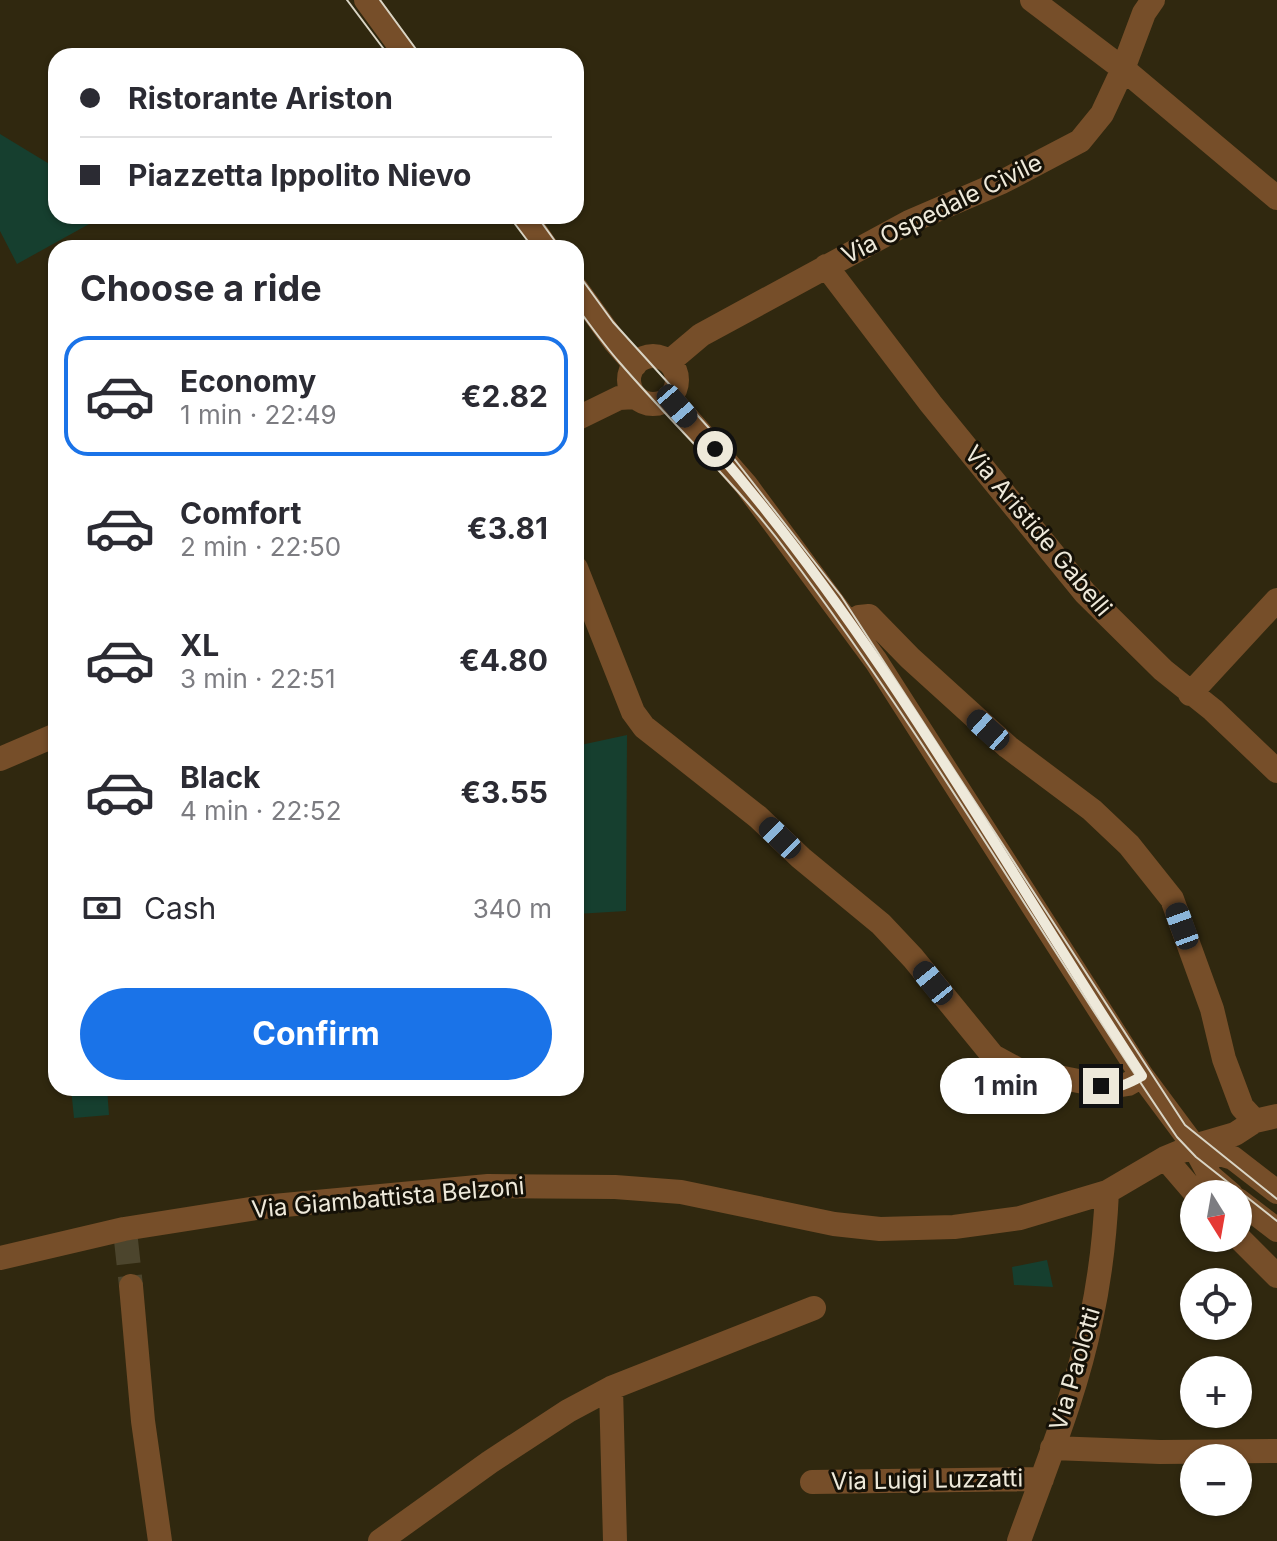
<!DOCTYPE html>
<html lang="en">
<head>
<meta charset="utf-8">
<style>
  body { margin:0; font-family:Inter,sans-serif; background:#f7f7f7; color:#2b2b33; height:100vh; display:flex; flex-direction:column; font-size:30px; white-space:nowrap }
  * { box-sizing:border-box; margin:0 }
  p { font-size:26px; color:#7c7c81 }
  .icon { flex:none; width:44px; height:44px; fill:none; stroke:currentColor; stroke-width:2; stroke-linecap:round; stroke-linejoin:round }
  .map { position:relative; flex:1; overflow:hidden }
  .drawer { position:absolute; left:48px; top:240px; width:536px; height:856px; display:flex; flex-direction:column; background:#fff; border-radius:24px; box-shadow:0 2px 6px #0004 }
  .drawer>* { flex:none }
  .hud { position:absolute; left:48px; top:48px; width:536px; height:176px; border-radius:24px; box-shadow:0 2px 6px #0004; display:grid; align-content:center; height:176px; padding:0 32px; background:#fff }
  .needle { width:52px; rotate:169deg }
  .tools { position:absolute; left:1180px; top:1180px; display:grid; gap:16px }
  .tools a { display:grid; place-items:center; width:72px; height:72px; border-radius:50%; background:#fff; box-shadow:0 2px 6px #0004; font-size:40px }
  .end { position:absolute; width:36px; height:36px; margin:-18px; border:10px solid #eee9da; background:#111; box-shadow:0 0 0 4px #111 }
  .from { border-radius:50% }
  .bubble { position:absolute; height:56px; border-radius:28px; background:#fff; box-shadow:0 2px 6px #0004; font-size:26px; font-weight:700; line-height:56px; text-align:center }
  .car { position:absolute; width:24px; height:48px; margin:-24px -12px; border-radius:10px; box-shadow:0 0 6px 2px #0007; background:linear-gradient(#222 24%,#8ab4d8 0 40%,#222 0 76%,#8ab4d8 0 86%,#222 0) }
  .hud b { display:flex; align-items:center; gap:28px; height:76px; font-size:30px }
  .hud b+b { border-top:2px solid #e1e1e2 }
  .hud i { width:20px; height:20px; background:#2b2b33 }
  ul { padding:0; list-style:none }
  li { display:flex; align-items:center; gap:24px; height:120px; margin:0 16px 12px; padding:0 16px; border:4px solid transparent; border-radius:24px }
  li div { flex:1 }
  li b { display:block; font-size:30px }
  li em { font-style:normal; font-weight:700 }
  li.selected { border-color:#1a73e8 }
  li>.icon { width:72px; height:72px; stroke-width:1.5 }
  h2 { padding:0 32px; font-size:36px; line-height:96px }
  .pay { display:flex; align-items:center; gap:20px; height:88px; padding:0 32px; font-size:30px }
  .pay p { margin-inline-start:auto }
  .cta { display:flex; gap:16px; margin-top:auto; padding:16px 32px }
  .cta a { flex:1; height:92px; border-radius:48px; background:#1a73e8; color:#fff; font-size:32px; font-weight:700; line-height:92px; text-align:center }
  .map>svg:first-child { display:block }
</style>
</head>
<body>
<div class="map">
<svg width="1277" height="1541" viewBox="0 0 1277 1541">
  <rect width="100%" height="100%" fill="#30280f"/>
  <path fill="#163f2f" d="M0,134L56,168V216L100,218L17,264L0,231Z
    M627,735L626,911L576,914V746Z
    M71,1088H107L109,1115L74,1118Z
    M1047,1260L1053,1287L1014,1285L1012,1267Z"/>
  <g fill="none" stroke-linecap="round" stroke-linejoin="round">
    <path stroke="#4c452d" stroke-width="24" stroke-dasharray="24 12" stroke-linecap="butt" d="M126,1240L131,1286"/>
    <path stroke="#764e29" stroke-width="24" d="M366,0L407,56
      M1032,0L1127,72L1277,198
      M525,216L547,248
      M826,266L931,404L1085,593L1163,670L1213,710L1277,771
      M576,288L615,342L635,365
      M629 380a24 24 0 1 1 48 0a24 24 0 1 1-48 0Z
      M669,362L701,335L909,222L1002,182L1080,141L1102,114L1123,69L1144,13L1153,0
      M669,397L746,485L876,661L1142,1076L1194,1146L1210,1176L1231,1194
      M576,419L619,398L636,397
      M576,568L633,712L644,727L758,817L801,858L881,924L913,958L993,1056L1017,1069L1109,1087L1128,1084L1142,1076
      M849,623L859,617L869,616L910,658L1008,747L1092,810L1129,845L1172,899L1212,1009L1224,1059L1242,1107L1255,1121
      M1190,694L1277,600
      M0,759L56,735
      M1196,1147L1233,1158L1277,1192
      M1165,1158L1196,1194
      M1238,1200L1277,1230
      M1238,1237L1277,1276
      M0,1258L124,1229L263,1207L488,1186L615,1187L681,1192L834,1224L880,1229L954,1227L1020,1218L1107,1192L1165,1158L1194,1146L1235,1134L1255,1121L1277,1116
      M131,1286L143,1421L160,1541
      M611,1388L615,1541
      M1052,1448L1160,1452L1277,1451
      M812,1482L1042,1479
      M380,1541L490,1462L568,1411L611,1388L814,1308
      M1019,1541C1045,1468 1076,1395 1091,1320C1100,1278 1105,1235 1107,1192"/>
    <path stroke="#d9d4c4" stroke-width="2" d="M347,0L389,56
      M380,0L421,56
      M509,216L533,248
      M537,216L560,248
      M576,271L613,322L718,438L841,596L1185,1125L1277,1199
      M576,306C590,325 604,345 620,363C675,427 738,485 788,553C929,740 1045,944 1177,1137L1196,1157L1277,1221"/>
  </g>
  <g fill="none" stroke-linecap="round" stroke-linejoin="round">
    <path stroke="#eee9da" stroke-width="10" d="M715,449C881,640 1004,865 1142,1076C1128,1084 1118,1089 1101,1086"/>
  </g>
  <g text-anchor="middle" stroke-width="6" stroke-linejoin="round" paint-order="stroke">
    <g font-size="24" fill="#eee9da" stroke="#151107">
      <text transform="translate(942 209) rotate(-26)" y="8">Via Ospedale Civile</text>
      <text transform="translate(1038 531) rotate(50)" y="8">Via Aristide Gabelli</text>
      <text transform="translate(388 1198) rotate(-5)" y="8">Via Giambattista Belzoni</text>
      <text transform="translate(1075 1369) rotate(-74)" y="8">Via Paolotti</text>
      <text transform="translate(927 1480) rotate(-1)" y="8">Via Luigi Luzzatti</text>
    </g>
  </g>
</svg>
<div class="tools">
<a><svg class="needle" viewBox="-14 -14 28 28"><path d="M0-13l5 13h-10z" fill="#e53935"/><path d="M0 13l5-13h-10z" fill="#7c7c81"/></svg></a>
<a><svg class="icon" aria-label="locate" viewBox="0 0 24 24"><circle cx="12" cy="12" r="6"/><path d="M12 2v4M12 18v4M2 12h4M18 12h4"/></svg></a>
<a>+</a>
<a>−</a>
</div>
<i class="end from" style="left:715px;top:449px"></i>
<i class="end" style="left:1101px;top:1086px"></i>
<div class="bubble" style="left:940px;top:1058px;width:132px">1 min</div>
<i class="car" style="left:677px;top:406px;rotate:139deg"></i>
<i class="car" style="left:988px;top:730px;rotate:312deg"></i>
<i class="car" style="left:780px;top:838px;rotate:314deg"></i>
<i class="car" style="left:1182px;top:926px;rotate:340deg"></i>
<i class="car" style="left:933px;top:983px;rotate:321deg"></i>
<div class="hud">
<b><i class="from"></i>Ristorante Ariston</b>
<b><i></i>Piazzetta Ippolito Nievo</b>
</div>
<section class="drawer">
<h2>Choose a ride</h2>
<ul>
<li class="selected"><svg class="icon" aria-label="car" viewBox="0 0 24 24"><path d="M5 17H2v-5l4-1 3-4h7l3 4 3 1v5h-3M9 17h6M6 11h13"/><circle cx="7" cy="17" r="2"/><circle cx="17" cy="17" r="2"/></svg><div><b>Economy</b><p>1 min · 22:49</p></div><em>€2.82</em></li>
<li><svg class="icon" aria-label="car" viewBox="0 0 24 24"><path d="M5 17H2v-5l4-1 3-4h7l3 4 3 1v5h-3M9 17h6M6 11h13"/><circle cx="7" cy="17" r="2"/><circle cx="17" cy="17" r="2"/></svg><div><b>Comfort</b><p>2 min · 22:50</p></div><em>€3.81</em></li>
<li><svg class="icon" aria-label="car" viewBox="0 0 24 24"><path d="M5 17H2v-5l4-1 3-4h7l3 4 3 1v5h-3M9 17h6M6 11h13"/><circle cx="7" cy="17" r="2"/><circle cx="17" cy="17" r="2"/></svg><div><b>XL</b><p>3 min · 22:51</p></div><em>€4.80</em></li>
<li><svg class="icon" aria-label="car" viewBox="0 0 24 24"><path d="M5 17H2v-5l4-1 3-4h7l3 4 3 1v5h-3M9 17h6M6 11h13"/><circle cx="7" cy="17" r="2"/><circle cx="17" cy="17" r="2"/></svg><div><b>Black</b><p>4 min · 22:52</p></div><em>€3.55</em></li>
</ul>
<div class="pay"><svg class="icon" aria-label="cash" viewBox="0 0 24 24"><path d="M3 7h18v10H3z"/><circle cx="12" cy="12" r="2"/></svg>Cash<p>340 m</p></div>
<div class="cta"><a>Confirm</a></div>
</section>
</div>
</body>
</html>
